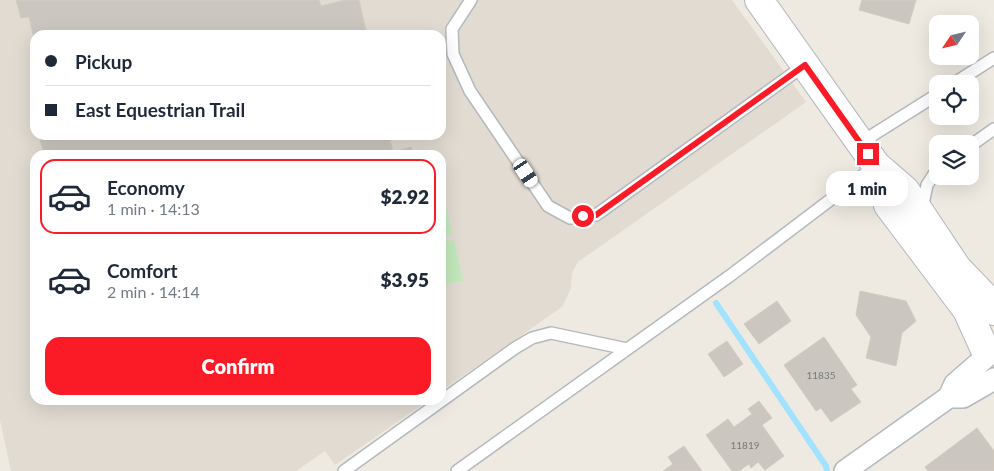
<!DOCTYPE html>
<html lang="en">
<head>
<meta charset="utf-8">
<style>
  body { margin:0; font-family:Lato,sans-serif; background:#f2f2f3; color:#1f2937; height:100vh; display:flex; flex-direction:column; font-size:19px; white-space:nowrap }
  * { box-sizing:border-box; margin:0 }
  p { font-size:16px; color:#747a83 }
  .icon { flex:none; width:28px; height:28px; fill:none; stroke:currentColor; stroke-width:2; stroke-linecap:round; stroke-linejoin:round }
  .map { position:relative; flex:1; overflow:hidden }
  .drawer { position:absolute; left:30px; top:150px; width:416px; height:255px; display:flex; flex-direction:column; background:#fff; border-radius:15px; box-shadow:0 5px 20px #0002 }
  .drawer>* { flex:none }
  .guide { position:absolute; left:30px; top:30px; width:416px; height:110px; border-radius:15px; box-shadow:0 5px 20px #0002; display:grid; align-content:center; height:110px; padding:0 15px; background:#fff }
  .needle { width:32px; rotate:235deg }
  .buttons { position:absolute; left:929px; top:15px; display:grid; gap:10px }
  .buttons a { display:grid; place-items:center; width:50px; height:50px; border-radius:10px; background:#fff; box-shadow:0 5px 20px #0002; font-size:25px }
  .end { position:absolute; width:22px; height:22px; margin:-11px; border:6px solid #fa1b27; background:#fff; box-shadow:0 0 0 2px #fff }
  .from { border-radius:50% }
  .bubble { position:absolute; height:35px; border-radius:15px; background:#fff; box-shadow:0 5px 20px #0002; font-size:16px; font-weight:800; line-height:35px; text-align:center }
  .car { position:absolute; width:15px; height:30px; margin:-15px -8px; border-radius:6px; box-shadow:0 0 4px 1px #0007; background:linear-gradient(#fff 24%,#345 0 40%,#fff 0 76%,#345 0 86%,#fff 0) }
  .guide b { display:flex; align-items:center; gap:18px; height:48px; font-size:19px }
  .guide b+b { border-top:1px solid #e0e1e3 }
  .guide i { width:12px; height:12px; background:#1f2937 }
  ul { padding:9px 0 0; list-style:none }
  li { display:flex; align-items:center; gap:15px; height:75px; margin:0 10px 8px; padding:0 5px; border:2px solid transparent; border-radius:15px }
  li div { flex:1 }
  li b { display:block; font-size:19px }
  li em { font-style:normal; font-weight:800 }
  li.active { border-color:#fa1b27 }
  li>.icon { width:45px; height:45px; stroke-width:1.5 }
  .action { display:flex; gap:10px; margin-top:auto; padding:10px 15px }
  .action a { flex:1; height:58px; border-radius:15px; background:#fa1b27; color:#fff; font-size:20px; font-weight:800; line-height:58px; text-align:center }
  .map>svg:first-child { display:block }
</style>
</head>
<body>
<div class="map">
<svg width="994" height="471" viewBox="0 0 994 471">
  <rect width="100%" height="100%" fill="#eeeae1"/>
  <path fill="#e1dbd2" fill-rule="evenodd" d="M0,0H732L806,102L578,262L572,273L571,288L562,307L441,391V155H35V400H429L335,465L325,451L296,471H11L0,420ZM35,35H441V135H35Z"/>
  <path fill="#c1e9bb" d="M443,195L452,234L441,237V196Z
    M454,240L463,281L441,285V243Z"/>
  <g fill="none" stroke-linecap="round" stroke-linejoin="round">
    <path stroke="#a1e2ff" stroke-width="6" d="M716,303L826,466L827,471"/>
  </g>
  <path fill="#cbc7c0" stroke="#d4cbbf" d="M16,0H319L321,6L345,0H359L367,35H35V43L29,17L21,18Z
    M862,0H916L909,24L859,10Z
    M39,135H389L393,152L411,147L413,155H44Z
    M860,291L906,301L916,321L902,333L896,366L866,358L871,337L856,315Z
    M777,301L791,321L759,344L744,324Z
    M824,337L857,385L851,389L861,402L831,422L821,408L816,411L784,365Z
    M727,341L743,364L724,377L708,354Z
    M759,401L772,418L762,425L784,456L765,470L758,462L751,468L749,464L739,471H732L706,435L728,419L734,427L752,414L748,409Z
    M977,428L994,451V471H928L925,467Z
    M684,446L702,471H663L673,464L668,457Z"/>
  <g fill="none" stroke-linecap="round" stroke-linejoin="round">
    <defs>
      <path id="service" d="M471,0L452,29L453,54L470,91L548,206L570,218L596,215L805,65
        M953,84L994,58
        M860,143L938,94
        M970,146L994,129
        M922,209L927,185L938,168
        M344,471L515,348L532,338L551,333L627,349
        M457,471L731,275L875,166"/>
      <path id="minor" d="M949,397H963L994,379
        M845,471L949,397L955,384L986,357"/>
      <path id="tertiary" d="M759,0L876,165L905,190L957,268L985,297L994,311
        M876,165L888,205L967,310L986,352"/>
    </defs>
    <use href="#service" stroke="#b4b9bd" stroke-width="14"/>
    <use href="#minor" stroke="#b4b9bd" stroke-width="24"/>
    <use href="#tertiary" stroke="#b4b9bd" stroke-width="30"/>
    <use href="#service" stroke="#fff" stroke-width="11"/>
    <use href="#minor" stroke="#fff" stroke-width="21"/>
    <use href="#tertiary" stroke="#fff" stroke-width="28"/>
  </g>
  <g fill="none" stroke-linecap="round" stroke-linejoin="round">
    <path stroke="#fa1b27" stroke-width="6" d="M583,216L596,215L805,65L868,154"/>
  </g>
  <g text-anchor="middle" stroke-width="4.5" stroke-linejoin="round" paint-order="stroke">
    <g font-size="10" fill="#767a7b">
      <text x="821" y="379">11835</text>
      <text x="745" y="449">11819</text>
    </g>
  </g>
</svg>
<div class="buttons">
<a><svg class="needle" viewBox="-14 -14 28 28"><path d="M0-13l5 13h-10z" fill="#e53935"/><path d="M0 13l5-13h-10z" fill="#747a83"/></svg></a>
<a><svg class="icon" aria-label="locate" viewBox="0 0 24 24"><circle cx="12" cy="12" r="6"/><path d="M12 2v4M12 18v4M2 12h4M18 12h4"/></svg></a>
<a><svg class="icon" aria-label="layers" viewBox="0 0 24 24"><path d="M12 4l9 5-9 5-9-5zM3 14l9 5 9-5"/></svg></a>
</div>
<i class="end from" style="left:583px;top:216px"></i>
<i class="end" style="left:868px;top:154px"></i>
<div class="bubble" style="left:826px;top:171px;width:82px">1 min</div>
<i class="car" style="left:526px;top:173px;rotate:146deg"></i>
<div class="guide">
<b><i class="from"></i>Pickup</b>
<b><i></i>East Equestrian Trail</b>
</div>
<section class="drawer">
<ul>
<li class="active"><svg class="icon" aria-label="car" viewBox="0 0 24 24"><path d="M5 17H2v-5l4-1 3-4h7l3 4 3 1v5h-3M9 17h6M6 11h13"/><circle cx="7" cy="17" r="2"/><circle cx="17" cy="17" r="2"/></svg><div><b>Economy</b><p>1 min · 14:13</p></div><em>$2.92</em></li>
<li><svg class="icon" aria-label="car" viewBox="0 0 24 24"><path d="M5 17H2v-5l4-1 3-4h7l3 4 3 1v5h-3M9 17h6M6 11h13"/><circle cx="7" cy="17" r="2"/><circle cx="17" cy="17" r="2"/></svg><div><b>Comfort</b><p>2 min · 14:14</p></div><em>$3.95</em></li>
</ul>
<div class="action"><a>Confirm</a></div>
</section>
</div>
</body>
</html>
